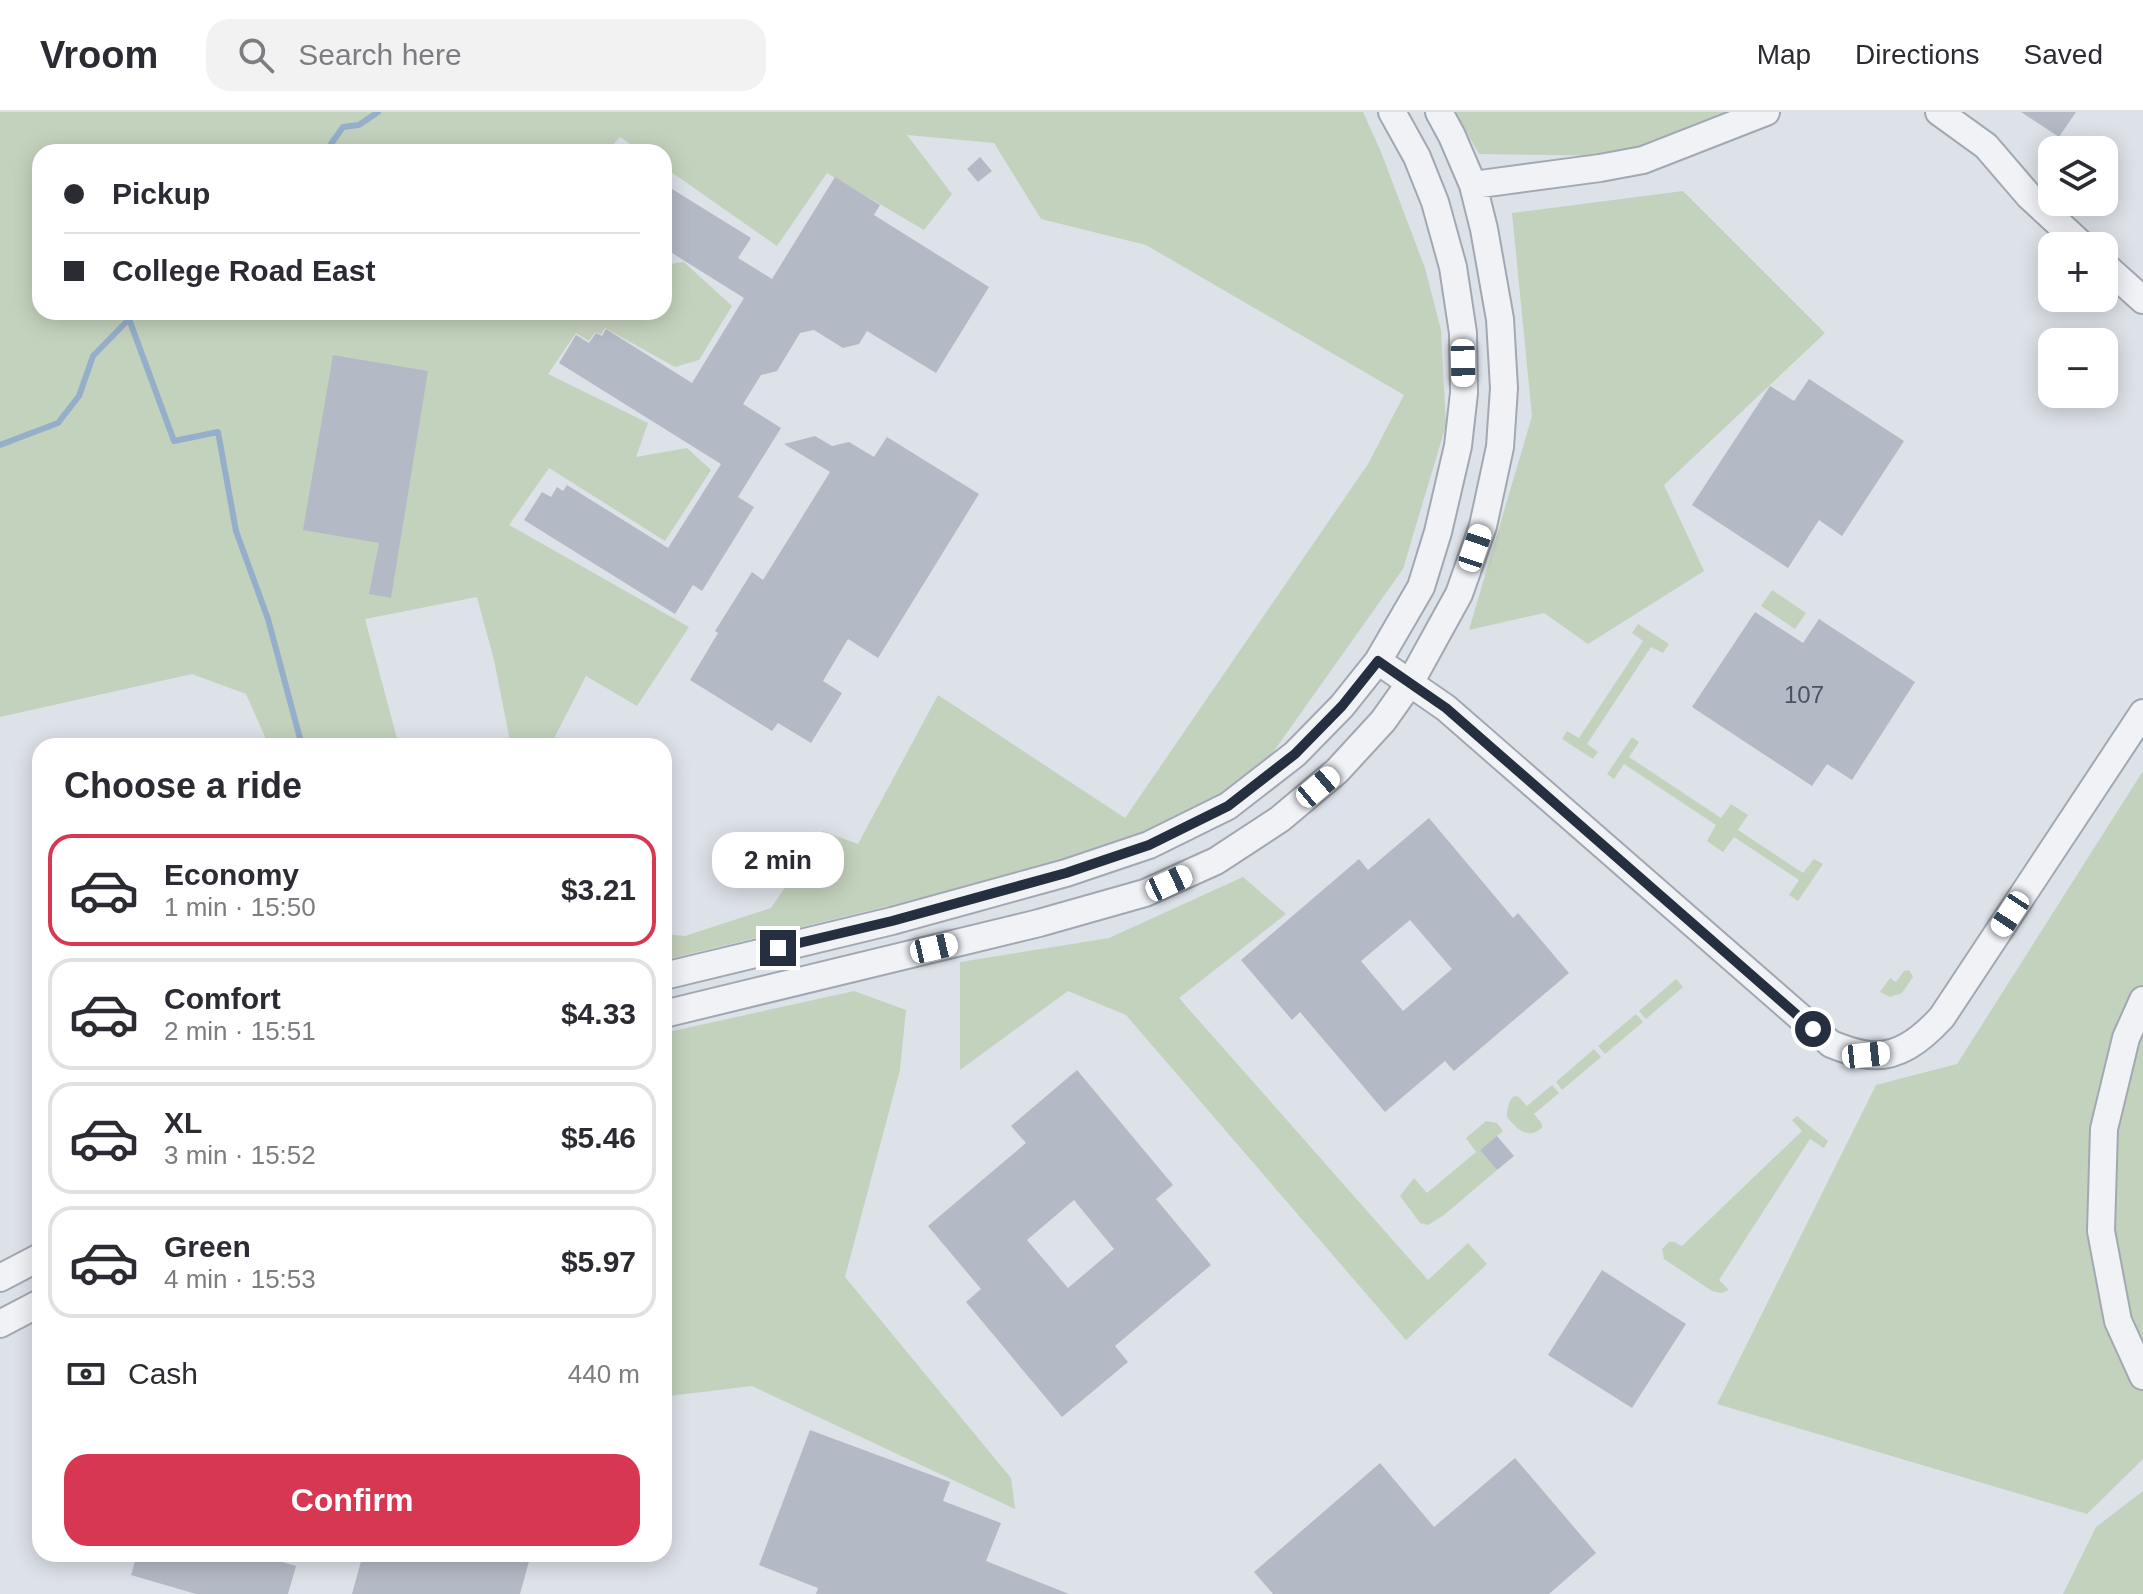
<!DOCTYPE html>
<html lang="en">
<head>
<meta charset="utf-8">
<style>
  body { margin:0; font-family:Helvetica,sans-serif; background:#f2f2f3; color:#2b2b33; height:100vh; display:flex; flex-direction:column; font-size:30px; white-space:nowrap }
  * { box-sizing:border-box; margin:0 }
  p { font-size:26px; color:#7c7c81 }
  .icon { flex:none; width:44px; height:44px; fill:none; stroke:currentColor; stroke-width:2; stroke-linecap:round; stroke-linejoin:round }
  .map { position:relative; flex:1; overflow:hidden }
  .details { position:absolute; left:32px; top:626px; width:640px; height:824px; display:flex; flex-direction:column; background:#fff; border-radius:24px; box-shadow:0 4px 20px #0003 }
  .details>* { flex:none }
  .banner { position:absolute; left:32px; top:32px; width:640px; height:176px; border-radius:24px; box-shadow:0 4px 20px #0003; display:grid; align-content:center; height:176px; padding:0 32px; background:#fff }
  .buttons { position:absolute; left:2038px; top:24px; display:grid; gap:16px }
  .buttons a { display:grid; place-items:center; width:80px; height:80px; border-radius:16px; background:#fff; box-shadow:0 4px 20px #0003; font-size:40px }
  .end { position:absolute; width:36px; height:36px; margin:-18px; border:10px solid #252f3f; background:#fff; box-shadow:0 0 0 4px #fff }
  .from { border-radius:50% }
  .bubble { position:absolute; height:56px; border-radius:24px; background:#fff; box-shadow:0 4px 20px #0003; font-size:26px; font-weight:600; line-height:56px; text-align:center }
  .car { position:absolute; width:24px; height:48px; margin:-24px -12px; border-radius:10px; box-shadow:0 0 6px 2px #0007; background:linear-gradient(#fff 24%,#345 0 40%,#fff 0 76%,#345 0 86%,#fff 0) }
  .banner b { display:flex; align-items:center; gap:28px; height:76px; font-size:30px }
  .banner b+b { border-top:2px solid #e1e1e2 }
  .banner i { width:20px; height:20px; background:#2b2b33 }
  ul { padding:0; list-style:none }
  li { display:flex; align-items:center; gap:24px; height:112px; margin:0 16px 12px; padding:0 16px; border:4px solid #e1e1e2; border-radius:24px }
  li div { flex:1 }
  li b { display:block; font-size:30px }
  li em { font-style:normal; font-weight:600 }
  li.current { border-color:#d73751 }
  li>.icon { width:72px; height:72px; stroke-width:1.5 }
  h2 { padding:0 32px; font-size:36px; line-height:96px }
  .pay { display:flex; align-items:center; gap:20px; height:88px; padding:0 32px; font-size:30px }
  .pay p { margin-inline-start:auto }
  .button { display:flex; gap:16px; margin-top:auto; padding:16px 32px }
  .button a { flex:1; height:92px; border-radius:24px; background:#d73751; color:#fff; font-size:32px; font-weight:600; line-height:92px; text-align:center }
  header { display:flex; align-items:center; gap:48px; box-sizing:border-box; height:112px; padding:0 40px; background:#fff; border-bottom:2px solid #e1e1e2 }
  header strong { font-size:38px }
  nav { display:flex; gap:44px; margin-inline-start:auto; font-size:28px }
  .search { width:560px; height:72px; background:#f2f2f3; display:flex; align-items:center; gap:20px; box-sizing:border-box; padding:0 28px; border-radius:24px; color:#7c7c81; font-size:30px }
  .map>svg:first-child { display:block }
</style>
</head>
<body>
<header>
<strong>Vroom</strong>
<div class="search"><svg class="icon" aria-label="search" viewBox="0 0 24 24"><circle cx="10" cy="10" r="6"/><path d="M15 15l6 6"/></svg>Search here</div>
<nav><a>Map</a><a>Directions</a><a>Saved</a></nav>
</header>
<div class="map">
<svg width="2143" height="1482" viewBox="0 0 2143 1482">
  <rect width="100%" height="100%" fill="#dde1e8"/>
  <path fill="#c3d2bd" d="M0,0H1363L1381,40L1425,156L1441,218L1446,313L1403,457L1252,670L1145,724L926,785L664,848V822L685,824L771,796L823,719L858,732L938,583L1125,706L1368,352L1404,283L1146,133L1041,107L994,31L907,23L952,82L924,118L827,61L777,134L664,55V40H642L620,25L606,40H40V200H664V153L684,150L732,194L699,248L675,255L605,216L601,222L595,220L589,229L576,221L548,262L648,311L636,345L687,336L711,358L665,429L549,356L509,413L689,515L637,594L586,564L550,634H511L494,548L477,485L365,507L399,634H269L246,582L192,562L0,605Z
    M1455,0H1738L1622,44L1479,42Z
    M1683,79L1825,221L1664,373L1704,459L1588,532L1544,501L1469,518L1532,304L1512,101Z
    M1772,478L1806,501L1795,517L1761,494Z
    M1638,512L1669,532L1663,541L1651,535L1587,632L1598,640L1593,647L1562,627L1567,619L1579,626L1643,529L1632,521Z
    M1632,625L1639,630L1629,645L1721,706L1731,692L1748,703L1738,718L1803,761L1814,747L1823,752L1798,789L1789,783L1799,768L1734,725L1723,740L1707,729L1716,713L1624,652L1614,667L1607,662Z
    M2143,659V1347L2087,1402L1717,1292L1876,973L1957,952Z
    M1243,765L1286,802L1179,886L1428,1168L1468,1131L1487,1152L1406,1228L1126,903L1068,879L960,958V850L1109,826Z
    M1909,858L1913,865L1902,881L1890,885L1880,880L1890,866L1896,870L1904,859Z
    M1676,867L1683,875L1646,907L1639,899Z
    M854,879L906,898L900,958L845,1165L1011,1366L1015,1397L752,1274L669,1284L664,1294V921Z
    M1636,902L1643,910L1605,942L1598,934Z
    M1594,937L1601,945L1562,978L1556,970Z
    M1552,973L1559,981L1534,1002L1542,1012V1016C1527,1028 1517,1017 1507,1005C1507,997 1508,990 1514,984L1519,985L1527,994Z
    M1797,1004L1828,1029L1824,1036L1810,1027L1719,1168L1729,1178L1721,1181L1712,1179L1664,1147L1662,1137L1669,1130H1674L1682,1134L1802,1019L1792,1008Z
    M1486,1009L1497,1011L1503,1019L1480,1038L1497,1058L1444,1103L1428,1113L1420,1111L1400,1084L1414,1066L1427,1081L1476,1040L1466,1026Z
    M2143,1379V1482H2063L2096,1415Z"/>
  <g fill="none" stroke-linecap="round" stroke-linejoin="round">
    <path stroke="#95afcb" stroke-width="6" d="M333,40L331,32L343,15L359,13L378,0
      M129,207L174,329L218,320L236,419L268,507L302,634
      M0,333L58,311L79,284L93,244L136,200"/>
  </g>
  <path fill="#b4bac5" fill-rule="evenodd" d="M2021,0H2076L2059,25Z
    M980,45L992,59L978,70L967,57Z
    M835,65L880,93L874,103L989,175L936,261L867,219L859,232L843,236L814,218L800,221L777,259L761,263L743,292L781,316L738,385L754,395L702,479L693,473L675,502L524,408L542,380L551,385L557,375L563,379L567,373L668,436L721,352L559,251L576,223L589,231L596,221L602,224L606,217L692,271L744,186L664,136V72L751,126L738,146L772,167Z
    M333,243L428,259L391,486L369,482L379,431L303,418Z
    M1809,267L1904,329L1842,424L1819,408L1788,456L1692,393L1770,274L1794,289Z
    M815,324L832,334L849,330L874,345L887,325L979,382L878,546L848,527L823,569L842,581L811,631L778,611L772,619L690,568L718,521L715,519L752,460L763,468L830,360L784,332Z
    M1755,500L1803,531L1819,507L1915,570L1852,668L1827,652L1812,674L1692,595Z
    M1429,706L1513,806L1518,801L1569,861L1454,959L1445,949L1385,1000L1300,900L1292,908L1241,848L1359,747L1368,758ZM1410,808L1452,857L1403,899L1361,849Z
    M1077,958L1173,1073L1156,1087L1211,1153L1115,1234L1128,1250L1062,1305L966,1190L981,1177L928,1114L1026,1031L1011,1014ZM1074,1088L1114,1137L1068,1176L1027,1128Z
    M1497,1024L1514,1044L1497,1058L1480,1038Z
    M1602,1158L1686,1212L1632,1296L1548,1243Z
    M810,1318L950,1370L943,1389L1001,1411L986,1449L1069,1482H816L818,1476L759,1453Z
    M1515,1346L1596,1441L1549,1482H1273L1254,1460L1380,1351L1434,1415Z
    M137,1442H281L279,1449L296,1454L288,1482H196L131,1463Z
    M363,1442H531L520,1482H352Z"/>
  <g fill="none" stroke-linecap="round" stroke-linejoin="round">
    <defs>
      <path id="minor" d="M1939,0L1986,34L2029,84L2083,134
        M1473,73L1600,56L1643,48L1766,0
        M2104,153L2143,188
        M1378,549L1446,596L1831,932C1841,936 1852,940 1863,942C1896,949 1922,927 1942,905L2143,601
        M664,864L892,809L1066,761L1149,733L1228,694L1295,642L1342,594L1378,549L1421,475L1438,420L1458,334L1464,281L1463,221L1453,155L1435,90L1417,45L1392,0
        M2143,888L2126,926L2104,1017L2101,1119L2118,1209L2143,1264
        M664,902L1039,811L1145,781L1216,749L1280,707L1337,659L1383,609L1410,571L1459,482L1483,414L1500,335L1504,276L1500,207L1484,117L1473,73L1452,24L1439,0
        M0,1166L40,1145
        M0,1212L40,1191"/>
    </defs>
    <use href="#minor" stroke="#a2a8b2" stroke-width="30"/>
    <use href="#minor" stroke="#f0f2f6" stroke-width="26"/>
  </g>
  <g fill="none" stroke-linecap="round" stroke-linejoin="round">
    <path stroke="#252f3f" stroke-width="10" d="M778,836L892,809L1066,761L1149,733L1228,694L1295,642L1342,594L1378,549L1446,596L1813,917"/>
  </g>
  <g text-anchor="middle" stroke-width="8" stroke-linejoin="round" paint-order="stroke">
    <g font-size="24" fill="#495260">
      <text x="1804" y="591">107</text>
    </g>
  </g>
</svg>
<div class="buttons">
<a><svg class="icon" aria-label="layers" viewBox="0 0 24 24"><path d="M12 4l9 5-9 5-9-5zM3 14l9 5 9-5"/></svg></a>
<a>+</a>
<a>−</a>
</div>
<i class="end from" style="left:1813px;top:917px"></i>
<i class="end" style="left:778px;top:836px"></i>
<div class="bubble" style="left:712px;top:720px;width:132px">2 min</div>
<i class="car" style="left:1463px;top:251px;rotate:179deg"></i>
<i class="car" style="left:1475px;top:436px;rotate:19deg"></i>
<i class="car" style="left:1318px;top:675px;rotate:50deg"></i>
<i class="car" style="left:1169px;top:771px;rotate:65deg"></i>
<i class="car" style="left:2010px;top:802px;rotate:213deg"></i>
<i class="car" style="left:934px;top:836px;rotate:77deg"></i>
<i class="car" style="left:1866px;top:943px;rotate:84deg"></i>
<div class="banner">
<b><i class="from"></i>Pickup</b>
<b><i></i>College Road East</b>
</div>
<section class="details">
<h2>Choose a ride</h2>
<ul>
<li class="current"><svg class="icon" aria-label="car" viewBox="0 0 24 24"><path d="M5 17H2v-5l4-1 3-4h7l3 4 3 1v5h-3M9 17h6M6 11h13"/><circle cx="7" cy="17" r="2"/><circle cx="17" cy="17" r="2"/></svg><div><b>Economy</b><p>1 min · 15:50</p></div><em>$3.21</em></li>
<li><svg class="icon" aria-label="car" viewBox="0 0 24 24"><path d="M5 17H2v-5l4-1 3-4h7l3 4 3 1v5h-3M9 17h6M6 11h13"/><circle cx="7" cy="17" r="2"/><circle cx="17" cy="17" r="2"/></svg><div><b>Comfort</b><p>2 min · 15:51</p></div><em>$4.33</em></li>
<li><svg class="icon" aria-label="car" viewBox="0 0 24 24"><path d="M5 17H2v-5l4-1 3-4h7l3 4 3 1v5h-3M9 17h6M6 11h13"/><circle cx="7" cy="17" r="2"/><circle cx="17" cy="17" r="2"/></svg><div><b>XL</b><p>3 min · 15:52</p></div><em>$5.46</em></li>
<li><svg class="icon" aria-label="car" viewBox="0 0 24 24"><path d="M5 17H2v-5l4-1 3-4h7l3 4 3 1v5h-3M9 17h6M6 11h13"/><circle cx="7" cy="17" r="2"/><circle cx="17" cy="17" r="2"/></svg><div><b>Green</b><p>4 min · 15:53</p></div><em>$5.97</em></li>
</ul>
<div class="pay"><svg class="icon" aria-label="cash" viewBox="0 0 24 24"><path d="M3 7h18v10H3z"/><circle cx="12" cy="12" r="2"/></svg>Cash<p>440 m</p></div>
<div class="button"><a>Confirm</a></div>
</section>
</div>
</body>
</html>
